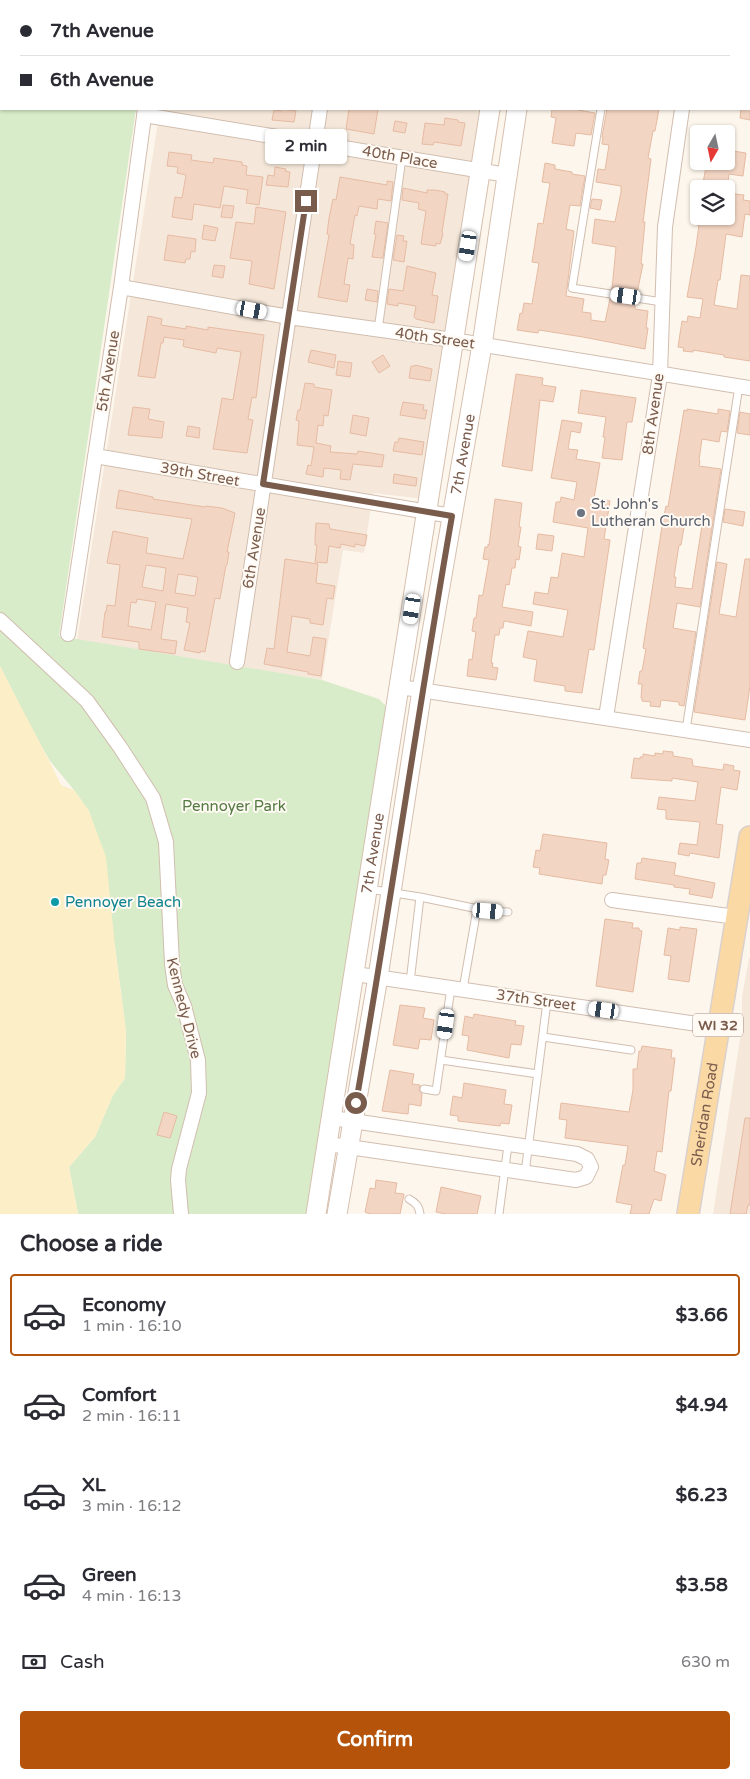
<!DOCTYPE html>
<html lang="en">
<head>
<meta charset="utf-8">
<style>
  body { margin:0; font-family:"Varela Round",sans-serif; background:#f2f2f3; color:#2b2b33; height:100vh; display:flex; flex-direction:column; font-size:19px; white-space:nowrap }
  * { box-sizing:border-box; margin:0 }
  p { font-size:16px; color:#7c7c81 }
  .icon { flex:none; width:28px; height:28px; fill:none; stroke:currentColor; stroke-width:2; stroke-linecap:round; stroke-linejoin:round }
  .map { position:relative; height:1214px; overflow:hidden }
  .drawer { display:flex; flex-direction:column; background:#fff; flex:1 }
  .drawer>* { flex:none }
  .banner { position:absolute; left:0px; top:0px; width:750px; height:110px; box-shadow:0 1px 4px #0004; display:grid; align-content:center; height:110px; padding:0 20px; background:#fff }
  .needle { width:32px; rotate:189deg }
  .buttons { position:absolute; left:690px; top:125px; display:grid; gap:10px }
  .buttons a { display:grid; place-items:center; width:45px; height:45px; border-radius:5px; background:#fff; box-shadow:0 1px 4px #0004; font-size:25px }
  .end { position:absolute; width:22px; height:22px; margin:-11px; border:6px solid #7a5c4d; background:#fff; box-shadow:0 0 0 2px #fff }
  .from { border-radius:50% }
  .bubble { position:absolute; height:35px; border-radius:5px; background:#fff; box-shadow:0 1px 4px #0004; font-size:16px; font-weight:700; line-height:35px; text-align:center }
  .car { position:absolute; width:15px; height:30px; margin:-15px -8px; border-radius:6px; box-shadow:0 0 4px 1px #0007; background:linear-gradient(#fff 24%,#345 0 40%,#fff 0 76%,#345 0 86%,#fff 0) }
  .banner b { display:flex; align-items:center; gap:18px; height:48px; font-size:19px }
  .banner b+b { border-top:1px solid #e1e1e2 }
  .banner i { width:12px; height:12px; background:#2b2b33 }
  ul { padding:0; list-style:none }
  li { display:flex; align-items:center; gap:15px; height:82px; margin:0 10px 8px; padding:0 10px; border:2px solid transparent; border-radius:5px }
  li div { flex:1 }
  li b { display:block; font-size:19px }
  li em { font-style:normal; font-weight:700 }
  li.active { border-color:#b45309 }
  li>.icon { width:45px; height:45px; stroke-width:1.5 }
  h2 { padding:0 20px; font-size:22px; line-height:60px }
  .pay { display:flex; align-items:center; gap:12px; height:55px; padding:0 20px; font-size:19px }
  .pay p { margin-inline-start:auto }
  .button { display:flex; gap:10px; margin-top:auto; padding:10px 20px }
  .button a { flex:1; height:58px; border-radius:5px; background:#b45309; color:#fff; font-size:20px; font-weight:700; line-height:58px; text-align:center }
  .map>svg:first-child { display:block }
</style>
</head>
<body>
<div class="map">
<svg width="750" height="1214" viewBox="0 0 750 1214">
  <rect width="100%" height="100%" fill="#fdf6ec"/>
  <path fill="#f5e8da" d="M177,0H460L468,1H177Z
    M160,109H487L423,499L373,493L364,553L343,550L322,680L77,640Z
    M749,958H750V1214H713L742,1026V997Z"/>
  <path fill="#d8ecc9" d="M0,0H151V1H1V109H136L59,636L322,680L379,699L388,708L309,1214H78L69,1167L95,1137L113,1095L125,1078L126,1031L115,947L89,811L74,790L50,761L31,728L0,666Z"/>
  <path fill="#fcefc7" d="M0,666C20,706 42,745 61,785L74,790L89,811L106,857L115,947L126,1031L125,1078L113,1095L95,1137L69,1167L78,1214H0Z"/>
  <path fill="#f3d5c3" stroke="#e6bba3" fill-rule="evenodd" d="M281,109L296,111L294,122L272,120L274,110L281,111Z
    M349,109H378L374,134L346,129Z
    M552,109H579L578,110L595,113L591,135L576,133L574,146L552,143L556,118L551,117Z
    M607,109H659L655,131H653L648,158L651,159L643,222H645L641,264H643L637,293L612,289L616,247L592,243L595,219L615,222L621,192V186L596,182L598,169L605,170L609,145L602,144L603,137H602Z
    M741,109H750V120L740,118Z
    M445,118L458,120V122L465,123L461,146L434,142L433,145L422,144L425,123L444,125Z
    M395,121L407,123L405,133L393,131Z
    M726,150L746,153L743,176L729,174L727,189L706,185L707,184L703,183L707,161H726Z
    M169,152L192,155L191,160L213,163L214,158L242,162V165L247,166L246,175L263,177L259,205L246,203L248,190L224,186L220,208L194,204L192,220L172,217L175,197L182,198L186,175L177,173L178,167L167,166Z
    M545,163L555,165V169L572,172V174L585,176L580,206L570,205L566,229L574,231L566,296L584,299L582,312L591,313V320L605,322L610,299L635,303V309L648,311L646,328H648L645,349L583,337L539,330L538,333L517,330L520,313L522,314L524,303L532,304L539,263L532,262L538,223L543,224L550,183L542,182Z
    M275,167L286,169L285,171L290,172L288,187L266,185L268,175L274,176Z
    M340,177L387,185V181L393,182L391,201L378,199L377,209L359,206L357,216L355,215L350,244L354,245L353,259L348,258L344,284L350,285L347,302L318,297L329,235L327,234L329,218L333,199L336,200Z
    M403,188L427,193V190H435L445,192V194H448L442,232L443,234L440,244L436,243V246L421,244L426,211L418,209L419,203L402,200Z
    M726,193L744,195L743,200L750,201V215L745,214L742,237L726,234L720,280H718L714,305L737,309L741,275L750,276V361L724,357V355L693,350V352L683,351L684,348L678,347L682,321L687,322L688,316L700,318L703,299L687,297L696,247L699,225H697L698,216H726Z
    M592,199L602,200L600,210L590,208Z
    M223,205L234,206L232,218L221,217Z
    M256,207L286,212L274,289L249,284L252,261L230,258L236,222L254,224Z
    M376,221L388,223L383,258L372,257L376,234H374Z
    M204,225L218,228L215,241L202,239Z
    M168,235L196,239L195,252L191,251L190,259H186L185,263L164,260Z
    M397,235L404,236L403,241H407L404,262L393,260Z
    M214,265L225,266L223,278L212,276Z
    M407,266L436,273L432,295L438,296L434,323L416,319L414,317L416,306L398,303V306L387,304L389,289L403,291Z
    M367,289L378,291L377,302L365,300Z
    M148,316L162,319L161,325L186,329V326L208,330V327L264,335L256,398L252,397L248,419L253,420L247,453L213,449L222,398L233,400L241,352L217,348L216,353L185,347L183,346L184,340L164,337L163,343H161L155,378L138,376Z
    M311,350L336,355L334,368L308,362Z
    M383,355L390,366L379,373L372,362Z
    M338,361L352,363L350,377L336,375Z
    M415,365L432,369L430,381L409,378L411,366H415Z
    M516,374L543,378L542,385L556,387L553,402L540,400L532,471L502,466Z
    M305,383L314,384V387L332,390L328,416L324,415L323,426L318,425L316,443L331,446L330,452L357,454L358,451L384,455L382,467L353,464L350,480L340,479L341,470L324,468L323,477L306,474L308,465L311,466L314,447L297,445L299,421L296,420L298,410H300Z
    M581,390L636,398L632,422H627L622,460L602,458L605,437H603L606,417L578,413Z
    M403,402L424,405L423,410H427L425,419L400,415Z
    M133,407L150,409L148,419L164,422L162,438L128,435Z
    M687,409L718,414V409L730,411L727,432L721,431L719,442L702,439L699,460L700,461L699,466L721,469L700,607L677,603L673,628L696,632L684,706L679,705V702L661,700L660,707L650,706L651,702L642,701V698H641L642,684H638L640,671H642L646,649L643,648L663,520L666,506L668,507L684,410L687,411ZM685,522L702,525L692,589L675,587L676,577H674L679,545H681Z
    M740,412L750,414V435L737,433Z
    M353,415L369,418L366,436L350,433Z
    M562,420L582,423L580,433L571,431L568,449L578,450L576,459L600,463L594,498L610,501L604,539L610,540L594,650L589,649L582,693L565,691V686L534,681L537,660L523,657L528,631L563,637L568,610L533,604L535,592L548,594L551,577L558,578L562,553L584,557L588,528L553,522L556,502H560L561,497L574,500L577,482L551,478Z
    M188,426L200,428L199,438L186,436Z
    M399,438L424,442L422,455L393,451L395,442H398Z
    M394,474L417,478L416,486L393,483Z
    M119,490L153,497V499L205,507L206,506L222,508L235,513L227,552H229L227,565H226L220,599L215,598L205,652L201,651L200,653L184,650L190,623L186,622L188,608L166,604L161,639L177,641L175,654L139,649V642L102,637L105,612H106L107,605L115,606L120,565L107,563L113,531L148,538L146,553L183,559L192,519L116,508ZM146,565L166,568L163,591L142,587ZM178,574L198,577L195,596L175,593ZM137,599L156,602L151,630L128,626L131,602L136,603Z
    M495,499L522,503L519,527H521L518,546L521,547L519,560L516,559L515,568H512L509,585L506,584L502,607L533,612L531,626L504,621L503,628H500L499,635H495L491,663H493L492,667L498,668L496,680L467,676L469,659L472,660L476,632L472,631L474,618H476L479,595L482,596L483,594L489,560L483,559L485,547H488V544L489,545Z
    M725,509L745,512L743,526L723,522Z
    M316,523L329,524L330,529L367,535L365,546L355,544V547L341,544L340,548L329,546L327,563L315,562L317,545H315V539Z
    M538,534L554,536L552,551L536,549Z
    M285,559L318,564L316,583L335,586L333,599L327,598L323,625L310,623V619L292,616L287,652L310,656L313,637L326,639L321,676L308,674V672L264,664L267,648L274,649Z
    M745,559H750V686L745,720L694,712L717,562L727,564L719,614L736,617Z
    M663,751L673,752V756L692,759L693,766L723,770L724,764L734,766L733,770L740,771L737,790L721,787L716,824L723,825L719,858L690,853L689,856L678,854L680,843L697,845L700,822L666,819V810L657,809L659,797L695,801L698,782L672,778V781L631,778L634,758L640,759V757H643V754L655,756V753L663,754Z
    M543,834L607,843L605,859L609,860L606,875H603L602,884L539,874L540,868L533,867L536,850L540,851Z
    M642,858L676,863L674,875L715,883L712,898L689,894L690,889L674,887V885L635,879L637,863H641Z
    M605,919L633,923L632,928H639V930L642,931L633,992L596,986Z
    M680,927L697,929L689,982L668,979L671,956L664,955L668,928L680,930Z
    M400,1005L425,1008L423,1018L434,1020L431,1040L420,1039L418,1049L393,1045Z
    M474,1014L516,1021L515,1025L524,1026L521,1045L511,1044L509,1058L467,1050L469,1036L462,1035L465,1016L473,1018Z
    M642,1046L672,1050L671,1058H675L671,1091H669L662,1152L657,1151L654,1171L666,1175L661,1201L654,1199L649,1214H630L632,1205L616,1202L623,1165H625L628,1146L565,1138L567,1120L559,1119L561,1103L629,1112L633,1090V1069H637L639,1051H641Z
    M390,1070L414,1074L412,1084L420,1085L419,1090L422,1094L421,1106L409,1104L408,1114L382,1111Z
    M464,1083L506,1090L504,1104L512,1105L509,1124L501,1123L500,1126L458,1121V1116L450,1115L453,1096L462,1098Z
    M164,1112L177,1116L170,1138L157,1135Z
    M745,1118H750V1205H748L746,1214H730Z
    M376,1180L397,1183L395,1193L404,1194L400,1214H370L365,1212L370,1188L375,1189Z
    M441,1187L481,1196L477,1214H446L436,1212Z"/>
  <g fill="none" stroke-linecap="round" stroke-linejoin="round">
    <defs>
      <path id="lane" d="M634,1V0
        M721,1V0
        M601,109L572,288L662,302
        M378,330L402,158
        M686,730L739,386
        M369,889L420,897
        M410,982L420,897L488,911L508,912
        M463,989L477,909
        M543,1037L631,1050
        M441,1060L538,1074
        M424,1089L436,1091L451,988
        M525,1173L547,1002
        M409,1199C416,1203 419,1206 420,1214
        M499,1214L508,1145"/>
      <path id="street" d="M162,1L163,0
        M337,1V0
        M144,115L507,175
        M121,287L289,317L453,340L750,388
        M95,456L452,516
        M0,620L87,701L120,747L153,798L166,842L172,964L175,985L184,1006L198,1060L199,1093L179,1169L178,1180L181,1214
        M68,634L121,287L145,109
        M237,662L320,109
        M400,687L750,740
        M606,717L660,375L665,227L682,109
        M612,900L736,917
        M355,974L718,1027
        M328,1144L576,1180L586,1177L591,1167L587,1159L577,1154L332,1118"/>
      <g id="secondary">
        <path d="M511,0L519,1"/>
        <path d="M533,1V0"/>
        <path d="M749,38H750"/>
        <path id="s1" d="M316,1214L490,109"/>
        <path id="s2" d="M337,1214L378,977L422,690L482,345L517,109"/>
      </g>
      <g id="primary">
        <path id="s3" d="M688,1214L750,837"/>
      </g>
    </defs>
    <use href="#lane" stroke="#d1beb0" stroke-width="9"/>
    <use href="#street" stroke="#d1beb0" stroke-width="16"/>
    <use href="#secondary" stroke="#d6c0b0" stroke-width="21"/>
    <use href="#primary" stroke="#dad1cd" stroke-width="24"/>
    <use href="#lane" stroke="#fff" stroke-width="7"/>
    <use href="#street" stroke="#fff" stroke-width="14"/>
    <use href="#secondary" stroke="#fff" stroke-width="19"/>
    <use href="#primary" stroke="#fbd9a5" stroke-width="21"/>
  </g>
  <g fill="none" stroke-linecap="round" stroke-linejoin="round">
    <path stroke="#7a5c4d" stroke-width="6" d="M306,201L263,484L452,516C418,711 390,908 356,1103"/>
  </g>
  <circle fill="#6b7280" stroke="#fffaf3" stroke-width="2" cx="581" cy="513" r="5"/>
  <circle fill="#0f9aa8" stroke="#fffaf3" stroke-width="2" cx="55" cy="902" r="5"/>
  <g text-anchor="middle" stroke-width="4" stroke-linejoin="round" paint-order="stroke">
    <rect fill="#fffaf3" stroke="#a28b7f" stroke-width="1" x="693" y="1013.5" width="50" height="23" rx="4"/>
    <g font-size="14" font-weight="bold" fill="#7a5c4d">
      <text x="718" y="1030">WI 32</text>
    </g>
    <g font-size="15" fill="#7a5c4d" stroke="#fffaf3">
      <text transform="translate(400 157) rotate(10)" y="5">40th Place</text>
      <text transform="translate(435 338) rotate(8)" y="5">40th Street</text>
      <text transform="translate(108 371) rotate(-81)" y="5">5th Avenue</text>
      <text transform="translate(653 414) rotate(-82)" y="5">8th Avenue</text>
      <text dy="5" stroke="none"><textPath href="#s2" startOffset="770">7th Avenue</textPath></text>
      <text transform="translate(200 474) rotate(10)" y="5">39th Street</text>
      <text transform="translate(254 548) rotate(-81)" y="5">6th Avenue</text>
      <text dy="5" stroke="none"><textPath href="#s1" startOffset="365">7th Avenue</textPath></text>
      <text transform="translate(536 1000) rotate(8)" y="5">37th Street</text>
      <text transform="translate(184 1008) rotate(76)" y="5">Kennedy Drive</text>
      <text dy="5" stroke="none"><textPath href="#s3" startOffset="101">Sheridan Road</textPath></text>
    </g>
    <g font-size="15" fill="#5b616d" stroke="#fffaf3" text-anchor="start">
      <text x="591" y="509">St. John's<tspan x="591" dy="17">Lutheran Church</tspan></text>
    </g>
    <g font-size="15" fill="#537a41" stroke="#fffaf3">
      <text x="234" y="811">Pennoyer Park</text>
    </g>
    <g font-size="15" fill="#0d838f" stroke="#fffaf3" text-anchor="start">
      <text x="65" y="907">Pennoyer Beach</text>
    </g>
  </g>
</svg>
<div class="buttons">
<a><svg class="needle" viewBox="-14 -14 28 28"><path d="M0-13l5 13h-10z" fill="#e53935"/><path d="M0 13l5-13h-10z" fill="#7c7c81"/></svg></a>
<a><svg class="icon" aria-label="layers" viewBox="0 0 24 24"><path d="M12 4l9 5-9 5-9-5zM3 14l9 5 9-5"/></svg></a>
</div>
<i class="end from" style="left:356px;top:1103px"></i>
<i class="end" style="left:306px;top:201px"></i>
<div class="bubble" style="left:265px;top:129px;width:82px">2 min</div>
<i class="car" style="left:468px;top:246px;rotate:189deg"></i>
<i class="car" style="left:626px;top:296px;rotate:278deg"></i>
<i class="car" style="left:252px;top:310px;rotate:100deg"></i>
<i class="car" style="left:412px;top:609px;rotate:189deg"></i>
<i class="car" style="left:488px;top:911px;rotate:95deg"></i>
<i class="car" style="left:604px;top:1010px;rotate:278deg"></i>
<i class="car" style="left:446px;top:1024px;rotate:188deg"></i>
<div class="banner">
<b><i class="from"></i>7th Avenue</b>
<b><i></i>6th Avenue</b>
</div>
</div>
<section class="drawer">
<h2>Choose a ride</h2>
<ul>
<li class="active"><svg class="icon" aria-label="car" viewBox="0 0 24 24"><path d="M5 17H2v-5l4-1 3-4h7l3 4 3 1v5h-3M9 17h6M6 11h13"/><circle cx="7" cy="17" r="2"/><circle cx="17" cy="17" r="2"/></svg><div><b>Economy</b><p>1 min · 16:10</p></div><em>$3.66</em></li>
<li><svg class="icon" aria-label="car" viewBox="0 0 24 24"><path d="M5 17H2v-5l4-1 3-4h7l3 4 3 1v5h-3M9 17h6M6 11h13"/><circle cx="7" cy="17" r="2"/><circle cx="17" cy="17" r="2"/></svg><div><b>Comfort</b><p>2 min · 16:11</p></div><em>$4.94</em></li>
<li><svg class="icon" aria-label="car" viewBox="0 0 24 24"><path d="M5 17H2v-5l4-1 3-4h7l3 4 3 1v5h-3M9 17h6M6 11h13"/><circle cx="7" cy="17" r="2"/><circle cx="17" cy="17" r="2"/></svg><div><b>XL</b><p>3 min · 16:12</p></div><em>$6.23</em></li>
<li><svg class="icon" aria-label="car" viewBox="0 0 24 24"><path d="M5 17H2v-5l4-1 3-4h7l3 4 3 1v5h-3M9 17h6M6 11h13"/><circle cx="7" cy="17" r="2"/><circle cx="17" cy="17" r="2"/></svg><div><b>Green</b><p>4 min · 16:13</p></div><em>$3.58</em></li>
</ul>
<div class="pay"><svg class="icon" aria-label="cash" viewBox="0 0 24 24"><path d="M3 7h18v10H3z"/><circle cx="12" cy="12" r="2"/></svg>Cash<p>630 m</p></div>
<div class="button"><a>Confirm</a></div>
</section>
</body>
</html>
